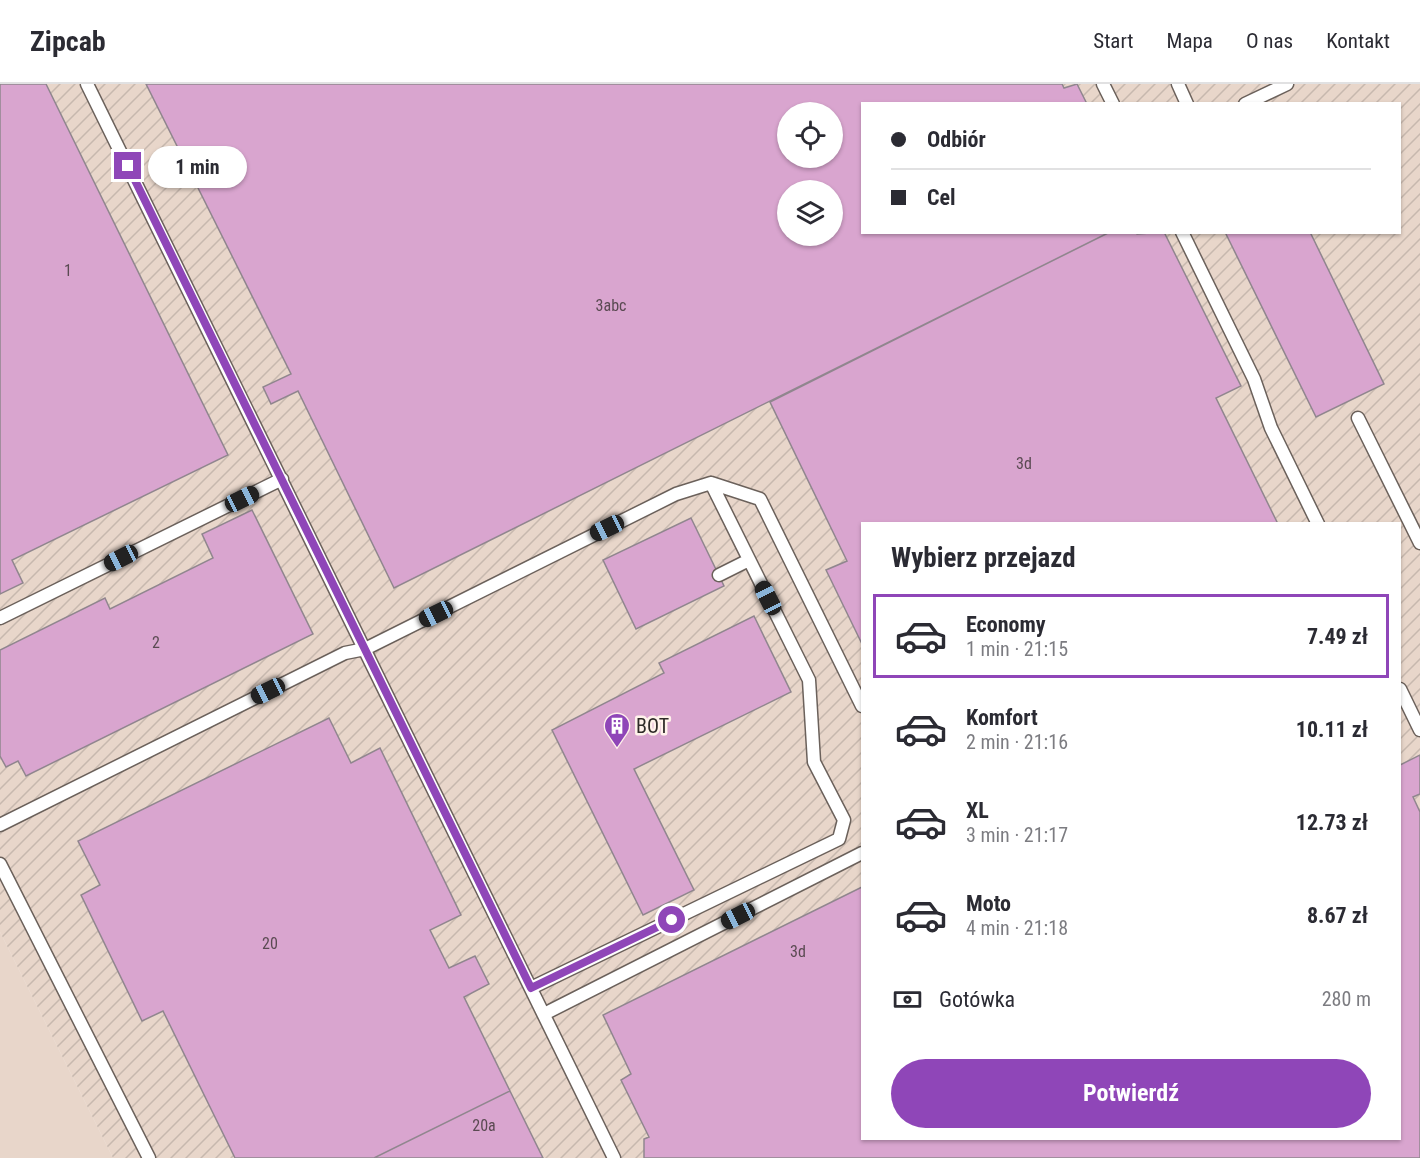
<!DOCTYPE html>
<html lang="pl">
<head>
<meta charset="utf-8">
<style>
  body { margin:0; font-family:"Roboto Condensed",sans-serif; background:#f2f2f3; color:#2b2b33; height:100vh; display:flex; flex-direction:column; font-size:22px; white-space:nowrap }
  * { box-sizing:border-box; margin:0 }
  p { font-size:20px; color:#7c7c81 }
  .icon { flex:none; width:33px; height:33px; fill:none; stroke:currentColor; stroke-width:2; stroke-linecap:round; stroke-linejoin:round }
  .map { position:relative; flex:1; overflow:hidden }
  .drawer { position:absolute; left:861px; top:438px; width:540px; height:618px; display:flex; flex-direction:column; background:#fff; border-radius:0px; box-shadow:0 2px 4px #0004 }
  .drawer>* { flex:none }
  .hud { position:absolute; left:861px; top:18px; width:540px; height:132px; border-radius:0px; box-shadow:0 2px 4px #0004; display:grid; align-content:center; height:132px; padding:0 30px; background:#fff }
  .buttons { position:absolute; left:777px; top:18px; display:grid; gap:12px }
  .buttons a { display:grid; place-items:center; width:66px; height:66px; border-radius:50%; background:#fff; box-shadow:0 2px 4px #0004; font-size:30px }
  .end { position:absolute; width:27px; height:27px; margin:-14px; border:8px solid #8f46b8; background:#fff; box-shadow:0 0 0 3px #fff }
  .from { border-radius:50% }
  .bubble { position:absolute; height:42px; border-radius:21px; background:#fff; box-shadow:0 2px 4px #0004; font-size:20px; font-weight:700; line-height:42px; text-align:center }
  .car { position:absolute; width:18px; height:36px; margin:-18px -9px; border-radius:8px; box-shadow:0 0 4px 2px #0007; background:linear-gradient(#222 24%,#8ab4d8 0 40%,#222 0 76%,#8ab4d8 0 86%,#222 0) }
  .hud b { display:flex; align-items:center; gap:21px; height:57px; font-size:22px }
  .hud b+b { border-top:2px solid #e1e1e2 }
  .hud i { width:15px; height:15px; background:#2b2b33 }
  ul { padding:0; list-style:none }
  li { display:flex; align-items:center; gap:18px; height:84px; margin:0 12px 9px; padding:0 18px; border:3px solid transparent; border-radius:0px }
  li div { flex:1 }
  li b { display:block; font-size:22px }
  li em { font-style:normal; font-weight:700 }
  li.active { border-color:#8f46b8 }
  li>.icon { width:54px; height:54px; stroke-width:1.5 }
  h2 { padding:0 30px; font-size:27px; line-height:72px }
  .pay { display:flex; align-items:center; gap:15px; height:66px; padding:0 30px; font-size:22px }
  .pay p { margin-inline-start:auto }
  .button { display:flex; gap:12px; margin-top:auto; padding:12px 30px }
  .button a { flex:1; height:69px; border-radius:36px; background:#8f46b8; color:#fff; font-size:24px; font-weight:700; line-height:69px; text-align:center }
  header { display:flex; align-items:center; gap:36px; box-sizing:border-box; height:84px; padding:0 30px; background:#fff; border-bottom:2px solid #e1e1e2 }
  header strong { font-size:28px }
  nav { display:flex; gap:33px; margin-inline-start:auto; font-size:21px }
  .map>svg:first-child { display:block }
</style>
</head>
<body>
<header>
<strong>Zipcab</strong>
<nav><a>Start</a><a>Mapa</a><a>O nas</a><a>Kontakt</a></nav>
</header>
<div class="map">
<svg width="1420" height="1074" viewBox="0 0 1420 1074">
  <defs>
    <pattern id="industrial-furrows" width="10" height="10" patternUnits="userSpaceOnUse" patternTransform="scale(1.5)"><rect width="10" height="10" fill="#e8d6ca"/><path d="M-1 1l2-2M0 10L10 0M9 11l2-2" fill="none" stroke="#c7b8ae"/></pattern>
  </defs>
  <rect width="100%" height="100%" fill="#f2e5de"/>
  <path fill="#e8d6ca" d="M0,848L113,1074H0Z"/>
  <path fill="url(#industrial-furrows)" fill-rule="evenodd" d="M0,0H1420V1074H113L0,848ZM862,20H1400V148H862ZM788,28H832V74H788ZM788,106H832V152H788ZM862,440H1400V1054H862Z"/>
  <path fill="#d9a5cf" stroke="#90868e" stroke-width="1.5" fill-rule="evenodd" d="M0,0H46L228,371L12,476L23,499L0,510Z
    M146,0H1062L1064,4L1077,0L1087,20H862V148H1110L394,504L298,307L271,320L263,303L291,290ZM788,28H832V74H788ZM788,106H832V152H788Z
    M1110,148H1136L1137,150L1164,148L1241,302L1216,314L1278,440H862V560L826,486L847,477L770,318Z
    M1225,148H1310L1384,300L1316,333Z
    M252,426L313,550L26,692L18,677L6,683L0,672V566L105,514L110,525L213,474L202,450Z
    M691,434L724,502L636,545L603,476Z
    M754,532L791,608L634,685L694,806L643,831L552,646L664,589L659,579Z
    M329,634L351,679L380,664L461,831L430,846L449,884L475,872L489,900L464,913L510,1007L374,1074H235L163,927L142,937L81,811L100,801L78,757Z
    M1420,671V710L1413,713L1420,728V1074H644V1055L649,1053L621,996L631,990L603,931L862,803V1054H1400V681Z
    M510,1007L543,1074H374Z"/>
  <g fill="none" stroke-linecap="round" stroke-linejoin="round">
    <defs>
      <path id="service" d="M87,0L614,1074
        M1103,0L1113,20
        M1178,0L1187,20
        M1245,20L1287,0
        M1182,148L1254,295L1271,344L1318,440
        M1358,334L1420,459
        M719,491L749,476
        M0,534L282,395
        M1400,605L1420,646
        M0,741L345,569L365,565L676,410L711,399L760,415L862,622
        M0,780L149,1074
        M531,904L839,755L844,736L814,678L809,596L711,399
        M544,930L862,769"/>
    </defs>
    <use href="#service" stroke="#6b615b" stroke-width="15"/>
    <use href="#service" stroke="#fff" stroke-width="12"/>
  </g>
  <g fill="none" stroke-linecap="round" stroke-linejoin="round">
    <path stroke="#8f46b8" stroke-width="8" d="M128,82L531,904L672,836"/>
  </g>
  <defs>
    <symbol id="building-pin" viewBox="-11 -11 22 30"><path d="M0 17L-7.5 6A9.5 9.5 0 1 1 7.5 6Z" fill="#8f46b8" stroke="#fff2eb"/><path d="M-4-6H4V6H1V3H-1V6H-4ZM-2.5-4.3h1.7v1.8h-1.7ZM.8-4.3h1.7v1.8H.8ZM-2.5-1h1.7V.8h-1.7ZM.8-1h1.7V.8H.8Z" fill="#fff"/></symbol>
  </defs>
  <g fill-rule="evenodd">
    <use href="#building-pin" x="602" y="627" width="30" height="40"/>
  </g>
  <g text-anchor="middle" stroke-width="5" stroke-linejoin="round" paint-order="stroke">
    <g font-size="16" fill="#5a4a52">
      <text x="68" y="192">1</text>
      <text x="611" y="227">3abc</text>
      <text x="1024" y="385">3d</text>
      <text x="156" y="564">2</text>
      <text x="270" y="865">20</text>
      <text x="798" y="873">3d</text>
      <text x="484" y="1047">20a</text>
    </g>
    <g font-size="20" fill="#2f2b28" stroke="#fff2eb" text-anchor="start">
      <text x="636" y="649">BOT</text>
    </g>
  </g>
</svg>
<div class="buttons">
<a><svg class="icon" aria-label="locate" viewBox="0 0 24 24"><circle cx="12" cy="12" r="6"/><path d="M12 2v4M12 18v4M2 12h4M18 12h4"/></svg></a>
<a><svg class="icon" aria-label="layers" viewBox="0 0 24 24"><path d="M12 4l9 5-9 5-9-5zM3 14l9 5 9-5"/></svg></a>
</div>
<i class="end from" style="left:672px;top:836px"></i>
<i class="end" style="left:128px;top:82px"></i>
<div class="bubble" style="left:148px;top:62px;width:99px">1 min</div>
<i class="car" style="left:242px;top:415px;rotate:64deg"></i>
<i class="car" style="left:607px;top:444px;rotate:244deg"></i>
<i class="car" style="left:121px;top:474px;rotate:243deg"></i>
<i class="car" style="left:768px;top:514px;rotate:333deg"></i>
<i class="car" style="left:436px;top:530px;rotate:244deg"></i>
<i class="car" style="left:268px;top:607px;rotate:244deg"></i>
<i class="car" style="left:738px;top:832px;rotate:243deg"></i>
<div class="hud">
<b><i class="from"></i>Odbiór</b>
<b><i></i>Cel</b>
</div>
<section class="drawer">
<h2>Wybierz przejazd</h2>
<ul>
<li class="active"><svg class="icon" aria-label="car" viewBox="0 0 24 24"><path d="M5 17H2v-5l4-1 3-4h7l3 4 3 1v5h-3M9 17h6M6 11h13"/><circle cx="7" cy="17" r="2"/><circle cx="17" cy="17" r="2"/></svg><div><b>Economy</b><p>1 min · 21:15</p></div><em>7.49 zł</em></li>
<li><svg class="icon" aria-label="car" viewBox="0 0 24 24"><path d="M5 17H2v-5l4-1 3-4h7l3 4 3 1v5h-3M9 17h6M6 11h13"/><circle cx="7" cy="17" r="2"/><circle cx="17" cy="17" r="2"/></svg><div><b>Komfort</b><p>2 min · 21:16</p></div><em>10.11 zł</em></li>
<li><svg class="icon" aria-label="car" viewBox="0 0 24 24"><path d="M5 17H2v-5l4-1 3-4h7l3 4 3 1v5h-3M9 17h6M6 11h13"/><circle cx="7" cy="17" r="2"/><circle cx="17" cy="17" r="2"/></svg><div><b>XL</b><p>3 min · 21:17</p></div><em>12.73 zł</em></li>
<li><svg class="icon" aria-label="car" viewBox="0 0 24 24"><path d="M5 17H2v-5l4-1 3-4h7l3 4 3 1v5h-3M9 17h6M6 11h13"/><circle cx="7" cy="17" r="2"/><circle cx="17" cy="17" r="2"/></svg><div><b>Moto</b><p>4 min · 21:18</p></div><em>8.67 zł</em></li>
</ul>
<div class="pay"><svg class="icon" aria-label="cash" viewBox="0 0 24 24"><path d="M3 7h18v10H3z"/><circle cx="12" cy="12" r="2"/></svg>Gotówka<p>280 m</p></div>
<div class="button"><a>Potwierdź</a></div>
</section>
</div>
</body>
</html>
